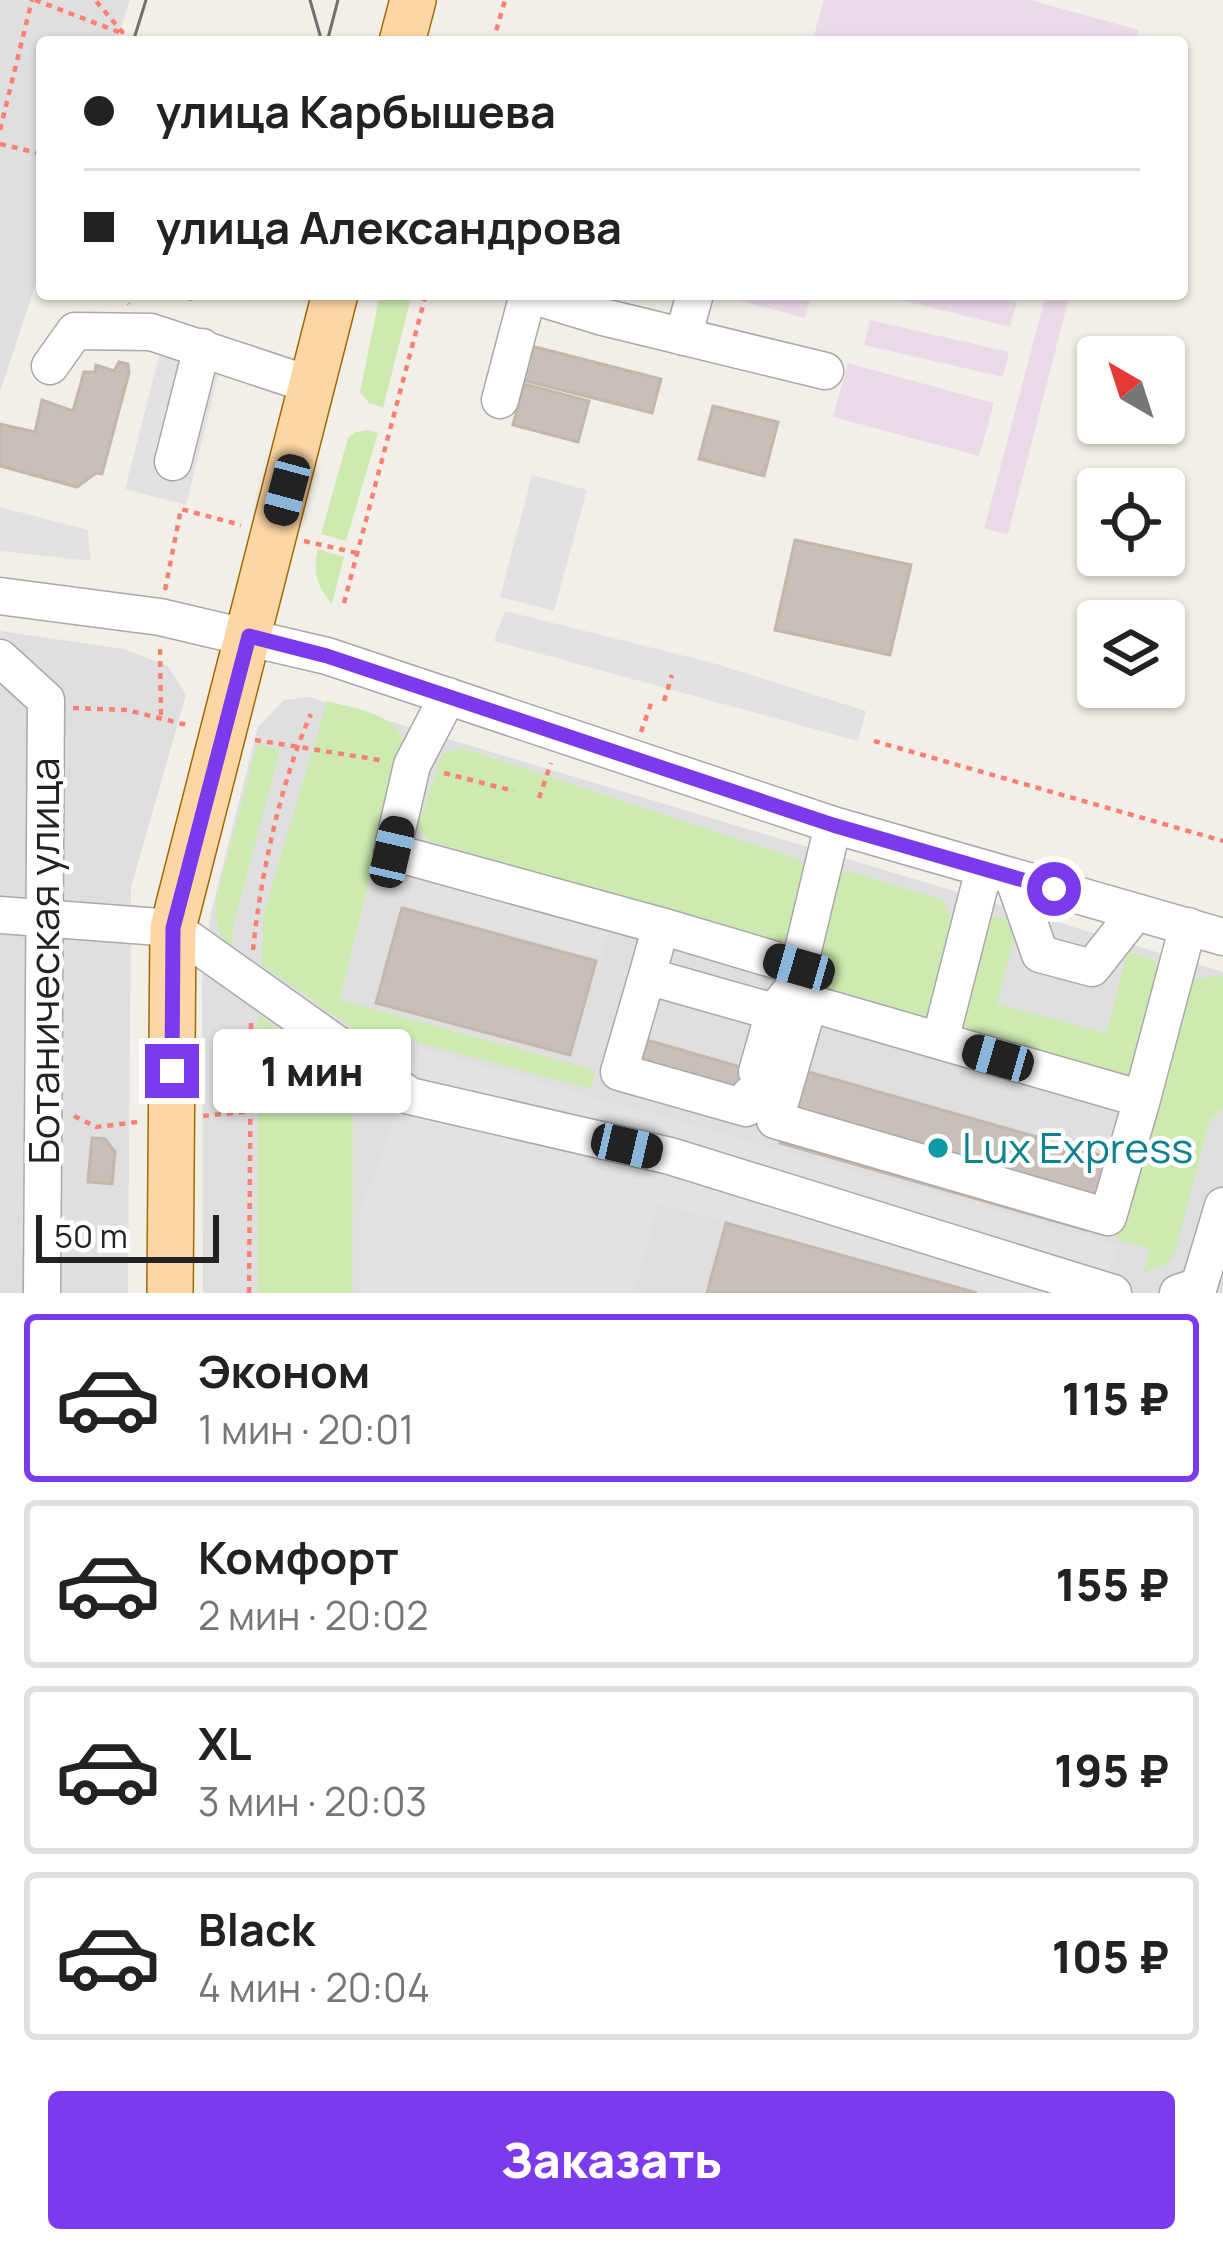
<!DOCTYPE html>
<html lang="ru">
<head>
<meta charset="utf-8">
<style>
  body { margin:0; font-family:Manrope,sans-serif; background:#f2f2f2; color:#222; height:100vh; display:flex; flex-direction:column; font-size:45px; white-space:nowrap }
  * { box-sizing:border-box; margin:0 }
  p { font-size:39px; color:#767676 }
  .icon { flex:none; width:66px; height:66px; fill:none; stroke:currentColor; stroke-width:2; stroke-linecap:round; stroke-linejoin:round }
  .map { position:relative; height:1293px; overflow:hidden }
  .panel { display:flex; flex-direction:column; background:#fff; flex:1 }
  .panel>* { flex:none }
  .banner { position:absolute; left:36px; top:36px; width:1152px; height:264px; border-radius:12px; box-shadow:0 3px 9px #0004; display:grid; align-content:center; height:264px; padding:0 48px; background:#fff }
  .needle { width:78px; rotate:321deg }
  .fabs { position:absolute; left:1077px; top:336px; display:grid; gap:24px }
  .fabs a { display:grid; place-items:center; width:108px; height:108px; border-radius:12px; background:#fff; box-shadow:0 3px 9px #0004; font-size:60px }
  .scale { position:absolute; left:36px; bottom:30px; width:183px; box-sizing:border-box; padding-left:12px; border:6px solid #222; border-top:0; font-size:33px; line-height:42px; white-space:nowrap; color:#222; -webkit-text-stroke:9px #fff; paint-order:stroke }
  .end { position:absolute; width:54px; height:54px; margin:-27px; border:15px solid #7c3aed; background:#fff; box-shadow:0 0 0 6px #fff }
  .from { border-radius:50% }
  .bubble { position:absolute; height:84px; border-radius:12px; background:#fff; box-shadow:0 3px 9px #0004; font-size:39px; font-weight:800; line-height:84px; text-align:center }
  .car { position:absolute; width:36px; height:72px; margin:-36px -18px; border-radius:15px; box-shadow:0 0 9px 3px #0007; background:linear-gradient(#222 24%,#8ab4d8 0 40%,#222 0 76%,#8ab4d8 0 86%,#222 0) }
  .banner b { display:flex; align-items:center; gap:42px; height:114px; font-size:45px }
  .banner b+b { border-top:3px solid #e0e0e0 }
  .banner i { width:30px; height:30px; background:#222 }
  ul { padding:21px 0 0; list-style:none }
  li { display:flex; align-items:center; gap:36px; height:168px; margin:0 24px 18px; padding:0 24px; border:6px solid #e0e0e0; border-radius:12px }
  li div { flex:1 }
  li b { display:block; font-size:45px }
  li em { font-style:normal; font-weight:800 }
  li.active { border-color:#7c3aed }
  li>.icon { width:108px; height:108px; stroke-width:1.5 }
  .cta { display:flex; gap:24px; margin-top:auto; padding:24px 48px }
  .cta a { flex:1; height:138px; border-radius:12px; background:#7c3aed; color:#fff; font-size:48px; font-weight:800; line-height:138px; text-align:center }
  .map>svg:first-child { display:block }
</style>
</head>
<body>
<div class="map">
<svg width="1223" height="1293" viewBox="0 0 1223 1293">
  <rect width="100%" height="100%" fill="#f2efe9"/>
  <path fill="#e0dfdf" d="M0,0H130L116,42H42V265L0,392Z
    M0,631L124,649L168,666L186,695L131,887L128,1293H0Z
    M309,697L1223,972V1293H203L202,980L211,913L258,727L284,700Z"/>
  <path fill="#ebdbe8" d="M824,0H1030L1139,30L1136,42H812Z
    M738,294H812L805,318L737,300Z
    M876,294H983L1017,302L1010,327Z
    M1046,294H1070L1008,534L984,529Z
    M870,320L1009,352L1003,377L864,345Z
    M848,363L994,403L979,456L833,417Z"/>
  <path fill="#cdebb0" d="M380,294H412L383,408L369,403L360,392Z
    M368,430L378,433L346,541L321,534L348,438L356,432Z
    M318,549L344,557L332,604C316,585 313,572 318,549Z
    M327,701C351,708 398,713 403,742L340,1000L595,1070L591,1089L412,1041L404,1064L261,964L264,912Z
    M257,744L280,750L233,927L232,948C216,935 216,921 216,901Z
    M462,748L798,859L808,869L795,934L776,944L430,841L417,828L442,754Z
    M849,871L943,900L953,923L929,1012L914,1021L800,987L839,874Z
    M995,916L1018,922L997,1004L1106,1033L1128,951L1154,961L1159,972L1135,1070L1120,1080L967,1035L961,1023L982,929Z
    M1217,975L1223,977V1108L1210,1120L1174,1256L1165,1265L1144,1272L1150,1249L1116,1239L1185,989L1199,979Z
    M258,1014L353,1088L352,1293H258Z"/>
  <path fill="#e2e2e2" d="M161,349L221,364L186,505L125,489Z
    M532,475L587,490L554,611L500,597Z
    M0,507L88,530L91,561L0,551Z
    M505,611L713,663L866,711L858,741L494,641Z
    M420,860L613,915L601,959L406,906Z
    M419,1048L1118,1245L1104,1293H988L659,1204L634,1293H359V1216Z"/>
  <path fill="#c7bfb8" stroke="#c4b6ab" stroke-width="3" d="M531,346L661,379L652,413L522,380Z
    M119,362L128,364L129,373L102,474L96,473L77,487L0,466V424L35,432L42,400L73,411L84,372H95L96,365L114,371Z
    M524,384L589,401L578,442L513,425Z
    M713,406L778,422L764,476L699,459Z
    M795,540L911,565L890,655L775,630Z
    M402,908L596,961L570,1055L376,1003Z
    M640,1038L768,1075L761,1098L634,1062Z
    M802,1070L1107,1157L1086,1230L780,1143Z
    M92,1138L105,1139L115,1152L112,1184L88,1182Z
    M726,1223L977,1293H707Z"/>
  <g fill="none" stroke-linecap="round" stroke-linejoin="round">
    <defs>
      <path id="minor" d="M683,337L695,294
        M50,366L75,331L151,332L314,386
        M500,400L528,294L603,317L825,371
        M173,462L202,347
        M0,596L160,617L327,656L833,825L1223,937
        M0,658L46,700L42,1293
        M448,696L412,765L392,852L661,926
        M1013,877L1040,954L1092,968L1136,912
        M0,915L173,928L410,1096L670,1156L1113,1293
        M799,967L661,926L647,976L774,1012L794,987L799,967L833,825
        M647,976L619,1072L746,1108L750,1095
        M940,1041L809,1003L775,1120L1108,1217L1142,1099L940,1041L984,869
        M757,1072L774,1012
        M1142,1099L1188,926
        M1178,1293L1199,1286L1223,1206"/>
      <path id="major" d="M402,42L413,0
        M170,1293L173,928L335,294"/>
    </defs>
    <use href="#minor" stroke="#a9a9a9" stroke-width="39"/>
    <use href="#major" stroke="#a06b00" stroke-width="48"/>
    <path stroke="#fa8072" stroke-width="4.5" stroke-dasharray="6 6" stroke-linecap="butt" d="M35,0L124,34L95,0
      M493,42L505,0
      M0,130L32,0
      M0,144L42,154
      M121,294L129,304
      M304,541L357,553
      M165,590L181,509L241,525
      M344,603L426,294
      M160,649L161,716
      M664,701L672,675
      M73,708L127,710L191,726
      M641,732L653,698
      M255,740L380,760
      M874,741L1223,841
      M444,773L514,791
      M539,798L551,763
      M253,950C260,878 281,780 311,714
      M74,1116L96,1127L138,1122
      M203,1116L251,1111
      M249,1293L251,1023"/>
    <use href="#minor" stroke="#fff" stroke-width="36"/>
    <use href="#major" stroke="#fcd6a4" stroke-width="45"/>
    <path stroke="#707070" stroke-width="3" d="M310,0L322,42
      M133,42L146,0
      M327,42L338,0
      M153,294L191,299L209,294"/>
  </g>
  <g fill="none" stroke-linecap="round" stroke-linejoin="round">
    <path stroke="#7c3aed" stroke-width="15" d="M172,1071L173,928L249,636L327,656L833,825L1054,889"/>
  </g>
  <circle fill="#0f9aa8" stroke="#fff" stroke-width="4.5" cx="938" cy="1148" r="12"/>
  <g text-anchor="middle" stroke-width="9" stroke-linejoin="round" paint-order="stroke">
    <g font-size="42" fill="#222" stroke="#fff">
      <text transform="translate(44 961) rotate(-90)" y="15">Ботаническая улица</text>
    </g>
    <g font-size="42" fill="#0d838f" stroke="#fff" text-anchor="start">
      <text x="962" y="1163">Lux Express</text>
    </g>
  </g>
</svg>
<div class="fabs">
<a><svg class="needle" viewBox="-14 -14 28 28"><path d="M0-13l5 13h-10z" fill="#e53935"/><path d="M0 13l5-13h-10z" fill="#767676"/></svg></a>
<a><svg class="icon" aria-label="locate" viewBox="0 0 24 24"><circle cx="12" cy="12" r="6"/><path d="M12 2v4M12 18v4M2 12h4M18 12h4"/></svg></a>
<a><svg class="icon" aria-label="layers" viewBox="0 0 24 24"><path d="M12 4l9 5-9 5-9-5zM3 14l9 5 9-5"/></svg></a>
</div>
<div class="scale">50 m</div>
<i class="end from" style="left:1054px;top:889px"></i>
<i class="end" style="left:172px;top:1071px"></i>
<div class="bubble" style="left:213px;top:1029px;width:198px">1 мин</div>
<i class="car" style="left:287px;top:490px;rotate:195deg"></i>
<i class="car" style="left:392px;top:852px;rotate:13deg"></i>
<i class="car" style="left:799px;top:967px;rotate:286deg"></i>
<i class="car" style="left:998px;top:1058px;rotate:286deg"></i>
<i class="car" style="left:627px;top:1146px;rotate:103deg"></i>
<div class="banner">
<b><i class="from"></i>улица Карбышева</b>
<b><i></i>улица Александрова</b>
</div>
</div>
<section class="panel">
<ul>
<li class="active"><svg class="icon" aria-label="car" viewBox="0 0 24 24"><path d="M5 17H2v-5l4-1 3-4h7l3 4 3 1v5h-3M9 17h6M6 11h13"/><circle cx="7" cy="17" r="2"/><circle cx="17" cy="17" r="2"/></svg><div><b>Эконом</b><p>1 мин · 20:01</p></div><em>115 ₽</em></li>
<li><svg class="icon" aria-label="car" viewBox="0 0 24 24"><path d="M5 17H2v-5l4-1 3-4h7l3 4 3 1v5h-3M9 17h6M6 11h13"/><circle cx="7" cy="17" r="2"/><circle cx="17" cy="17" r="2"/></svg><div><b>Комфорт</b><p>2 мин · 20:02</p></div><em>155 ₽</em></li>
<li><svg class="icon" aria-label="car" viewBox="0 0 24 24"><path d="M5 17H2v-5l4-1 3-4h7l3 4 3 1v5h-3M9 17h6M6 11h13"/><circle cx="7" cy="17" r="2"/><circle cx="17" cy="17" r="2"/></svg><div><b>XL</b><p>3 мин · 20:03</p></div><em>195 ₽</em></li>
<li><svg class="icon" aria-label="car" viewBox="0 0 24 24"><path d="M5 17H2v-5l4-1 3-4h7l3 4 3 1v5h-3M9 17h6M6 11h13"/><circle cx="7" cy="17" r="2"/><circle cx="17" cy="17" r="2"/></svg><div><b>Black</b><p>4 мин · 20:04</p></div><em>105 ₽</em></li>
</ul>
<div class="cta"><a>Заказать</a></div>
</section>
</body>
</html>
